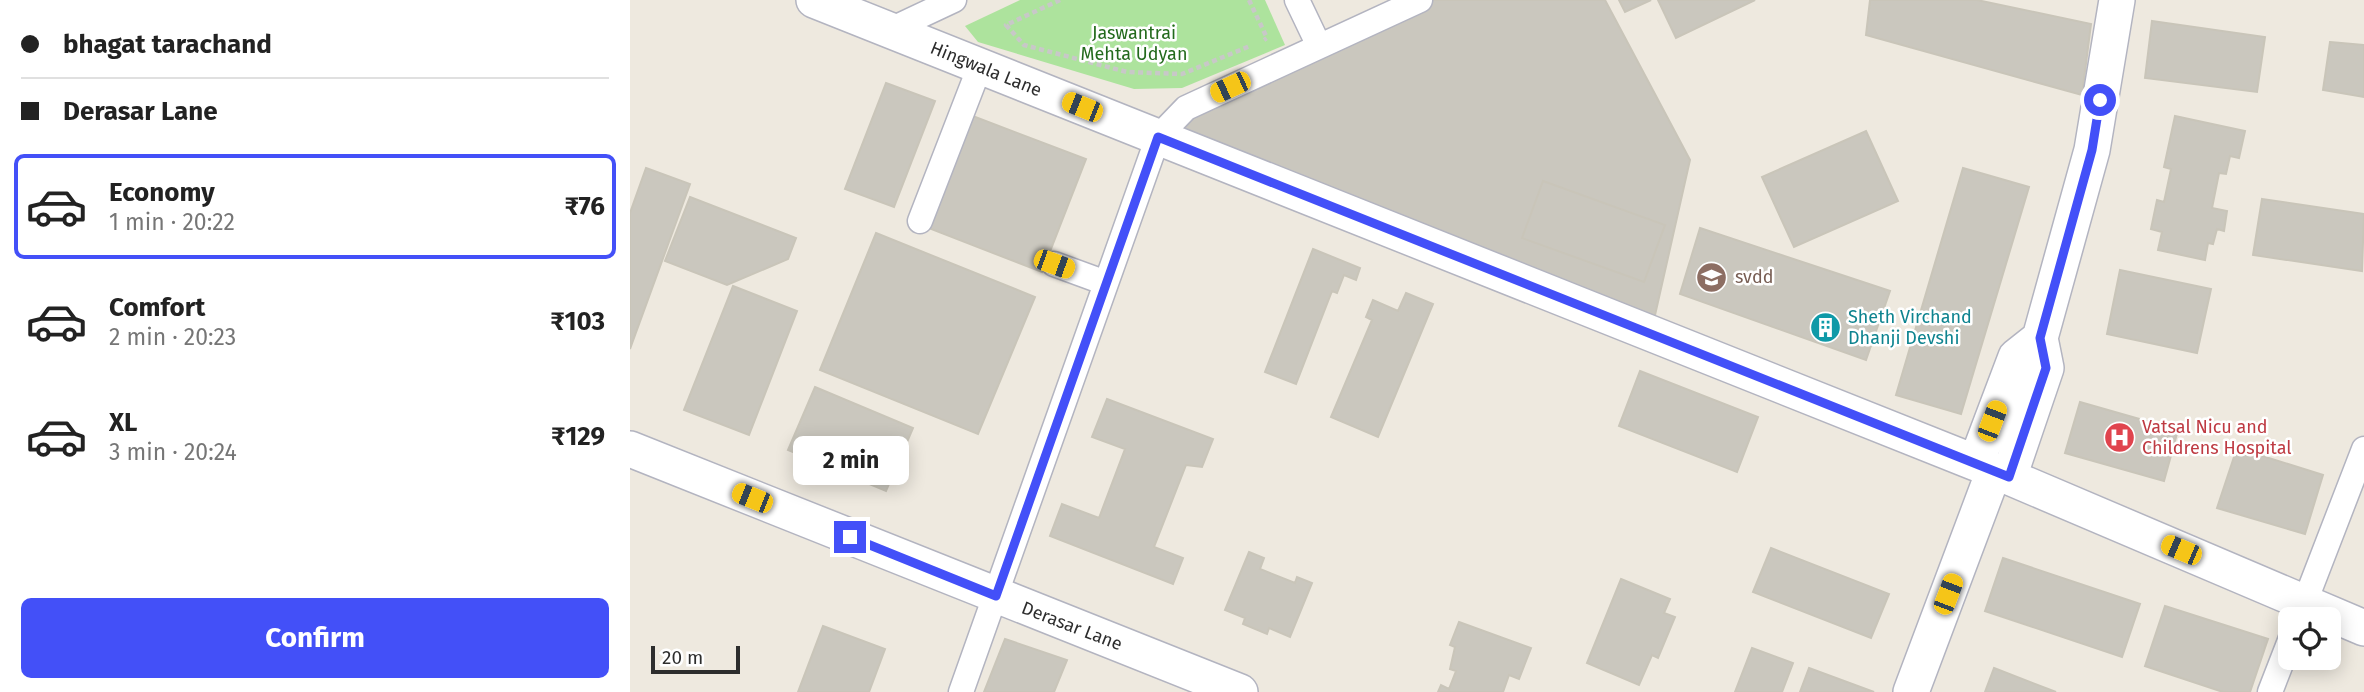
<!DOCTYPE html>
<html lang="en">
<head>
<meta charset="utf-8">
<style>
  body { margin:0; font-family:"Fira Sans",sans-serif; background:#f2f2f2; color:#222; height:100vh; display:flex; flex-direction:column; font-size:26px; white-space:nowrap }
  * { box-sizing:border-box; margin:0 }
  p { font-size:23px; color:#767676 }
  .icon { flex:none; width:38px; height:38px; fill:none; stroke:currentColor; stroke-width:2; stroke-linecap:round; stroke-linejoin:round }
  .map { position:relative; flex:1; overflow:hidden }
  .sheet { display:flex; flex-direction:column; background:#fff; width:630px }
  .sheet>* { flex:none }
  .banner { display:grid; align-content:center; height:154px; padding:0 21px; background:#fff }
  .controls { position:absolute; left:1648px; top:607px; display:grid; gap:14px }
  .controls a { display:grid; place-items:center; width:63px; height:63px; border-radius:10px; background:#fff; box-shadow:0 4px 18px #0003; font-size:35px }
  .scale { position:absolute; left:21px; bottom:18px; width:89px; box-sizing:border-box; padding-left:7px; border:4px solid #2d2d2d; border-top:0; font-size:19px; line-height:24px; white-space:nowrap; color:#2d2d2d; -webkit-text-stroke:5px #fff; paint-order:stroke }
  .end { position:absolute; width:32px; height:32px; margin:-16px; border:9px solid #4350f8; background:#fff; box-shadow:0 0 0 4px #fff }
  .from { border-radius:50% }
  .bubble { position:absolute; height:49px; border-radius:10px; background:#fff; box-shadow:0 4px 18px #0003; font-size:23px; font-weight:700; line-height:49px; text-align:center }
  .car { position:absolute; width:21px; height:42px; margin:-21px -10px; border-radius:9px; box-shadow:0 0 5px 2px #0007; background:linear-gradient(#f5c518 24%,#345 0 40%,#f5c518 0 76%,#345 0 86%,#f5c518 0) }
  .banner b { display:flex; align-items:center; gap:24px; height:66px; font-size:26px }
  .banner b+b { border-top:2px solid #e0e0e0 }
  .banner i { width:18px; height:18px; background:#222 }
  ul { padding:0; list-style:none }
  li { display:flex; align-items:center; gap:21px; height:105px; margin:0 14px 10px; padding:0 7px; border:4px solid transparent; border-radius:10px }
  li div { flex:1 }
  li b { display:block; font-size:26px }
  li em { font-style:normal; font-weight:700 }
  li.on { border-color:#4350f8 }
  li>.icon { width:63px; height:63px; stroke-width:1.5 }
  .button { display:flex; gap:14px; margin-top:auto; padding:14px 21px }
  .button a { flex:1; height:80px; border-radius:10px; background:#4350f8; color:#fff; font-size:28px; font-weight:700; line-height:80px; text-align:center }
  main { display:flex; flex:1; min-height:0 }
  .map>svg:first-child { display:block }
</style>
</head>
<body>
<main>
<section class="sheet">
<div class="banner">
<b><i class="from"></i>bhagat tarachand</b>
<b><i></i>Derasar Lane</b>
</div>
<ul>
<li class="on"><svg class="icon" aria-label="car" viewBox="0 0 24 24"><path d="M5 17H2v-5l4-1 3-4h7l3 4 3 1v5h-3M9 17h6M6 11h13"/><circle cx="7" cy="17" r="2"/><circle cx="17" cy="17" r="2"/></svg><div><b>Economy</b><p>1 min · 20:22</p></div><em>₹76</em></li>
<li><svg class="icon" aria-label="car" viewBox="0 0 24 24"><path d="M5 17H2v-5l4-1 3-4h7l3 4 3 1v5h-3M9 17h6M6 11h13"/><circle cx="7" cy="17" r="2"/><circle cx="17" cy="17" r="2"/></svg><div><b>Comfort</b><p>2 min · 20:23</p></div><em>₹103</em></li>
<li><svg class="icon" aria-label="car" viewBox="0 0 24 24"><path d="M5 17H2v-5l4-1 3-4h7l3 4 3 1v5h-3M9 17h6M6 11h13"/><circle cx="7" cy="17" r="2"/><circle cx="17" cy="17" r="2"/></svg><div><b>XL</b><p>3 min · 20:24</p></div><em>₹129</em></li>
</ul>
<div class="button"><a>Confirm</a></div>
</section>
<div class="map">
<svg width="1734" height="692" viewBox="0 0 1734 692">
  <rect width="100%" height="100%" fill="#eee9df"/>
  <path fill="#ade39d" d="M390,0H635L655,45L552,88L504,89L348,42L335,26Z"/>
  <path fill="#cac7be" stroke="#c9c5b9" stroke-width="2" d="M792,0H975L1060,160L1021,333L539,141L556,108Z
    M989,0H1021L995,12Z
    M1028,0H1125L1046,38Z
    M1240,0H1347L1461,24L1452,95L1236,35Z
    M1522,21L1635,37L1627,92L1515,78Z
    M1700,42L1734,45V97L1693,90Z
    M256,83L305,101L264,207L215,189Z
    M340,115L456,159L412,272L296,227Z
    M1545,116L1615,131L1609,158L1600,156L1596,174L1589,173L1582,208L1597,211L1594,231L1587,229L1583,244L1578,243L1575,260L1528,250L1532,232L1521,229L1527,200L1534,202L1541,169L1534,167Z
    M1236,131L1268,201L1164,247L1132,177Z
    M16,168L60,184L0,349V213Z
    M1333,168L1399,187L1331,414L1266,395Z
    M913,181L1035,225L1014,282L892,238Z
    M60,197L166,238L158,259L97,285L35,261Z
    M1632,199L1734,214L1732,271L1623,255Z
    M1070,228L1260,291L1236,360L1050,294Z
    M246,233L405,297L348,434L190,370Z
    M683,249L730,268L726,280L714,275L707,293L702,291L666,384L635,372Z
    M1490,270L1581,289L1567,353L1477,334Z
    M103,286L167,311L119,435L54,410Z
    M776,293L803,304L748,437L701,417L742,320L736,317L743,300L768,311Z
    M1010,371L1128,417L1107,472L989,426Z
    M185,387L283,428L256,491L158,450Z
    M477,399L583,439L572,467L556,465L524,547L553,558L543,584L420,536L432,504L469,518L495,449L462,437Z
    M1450,402L1548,430L1534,481L1435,453Z
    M1607,448L1693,475L1675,534L1587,508Z
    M1141,548L1259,594L1241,638L1123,592Z
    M619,552L634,558L630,569L665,583L667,577L682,583L660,637L639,628L637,634L613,624L615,618L595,610Z
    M1373,558L1510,604L1492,657L1355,611Z
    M991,579L1040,599L1034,613L1045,617L1028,658L1022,655L1009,685L957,663Z
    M1535,606L1638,639L1620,692H1593L1515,666Z
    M829,622L901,648L889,679L879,675L873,692H808L811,685L819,689L826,671L820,669L825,647L820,645Z
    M193,626L255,649L239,692H168Z
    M375,639L437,660L424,692H354Z
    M1122,648L1163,663L1152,692H1105Z
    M1179,668L1244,692H1170Z
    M1364,668L1426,692H1355Z"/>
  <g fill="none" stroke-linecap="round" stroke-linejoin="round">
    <defs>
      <path id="street" d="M667,0L689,46
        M258,31L324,0
        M290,221L350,66
        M424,264L476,283
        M1668,620L1734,449
        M331,692L528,137L556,108L790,0
        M1640,692L1661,638"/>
      <path id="secondary" d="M184,0L1346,463L1734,628
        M0,449L610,692
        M1346,463L1386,357L1410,338L1462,150L1487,0
        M1379,477L1416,368L1410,338
        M1281,692L1364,471"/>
    </defs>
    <use href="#street" stroke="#b3b4c0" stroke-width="27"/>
    <use href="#secondary" stroke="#b3b4c0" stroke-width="38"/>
    <path stroke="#c8c8c8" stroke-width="4.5" stroke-dasharray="5 3.5" stroke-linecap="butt" d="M430,0L376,25L394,45L497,72L552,74L620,46
      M619,0L637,38L634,40"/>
    <use href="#street" stroke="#fff" stroke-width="24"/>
    <use href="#secondary" stroke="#fff" stroke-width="35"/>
  </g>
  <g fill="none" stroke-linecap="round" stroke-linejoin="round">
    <path stroke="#4350f8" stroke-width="9" d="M220,537L366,596L528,137L1379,477L1416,368L1410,338L1462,150L1470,100"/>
  </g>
  <defs>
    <symbol id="school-disc" viewBox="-11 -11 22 22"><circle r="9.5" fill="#8d6e63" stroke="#fff"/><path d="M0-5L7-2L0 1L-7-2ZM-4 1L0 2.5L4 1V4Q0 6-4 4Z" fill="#fff"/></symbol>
    <symbol id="building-disc" viewBox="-11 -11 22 22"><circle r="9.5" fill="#0f9aa8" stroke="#fff"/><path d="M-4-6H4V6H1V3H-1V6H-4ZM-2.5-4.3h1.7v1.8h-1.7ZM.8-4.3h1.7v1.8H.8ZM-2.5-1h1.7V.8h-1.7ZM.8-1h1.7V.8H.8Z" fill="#fff"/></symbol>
    <symbol id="hospital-disc" viewBox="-11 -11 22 22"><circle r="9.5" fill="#e0444e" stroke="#fff"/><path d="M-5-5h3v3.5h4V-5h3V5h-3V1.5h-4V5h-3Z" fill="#fff"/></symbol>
  </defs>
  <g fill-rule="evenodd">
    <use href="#school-disc" x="1064" y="260" width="35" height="35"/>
    <use href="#building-disc" x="1178" y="310" width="35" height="35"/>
    <use href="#hospital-disc" x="1472" y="420" width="35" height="35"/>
  </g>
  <g text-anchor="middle" stroke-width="5" stroke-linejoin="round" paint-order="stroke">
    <g font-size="18" fill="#236a1c" stroke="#fff">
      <text x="504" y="39">Jaswantrai<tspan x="504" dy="21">Mehta Udyan</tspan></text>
    </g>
    <g font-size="18" fill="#2d2d2d" stroke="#fff">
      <text transform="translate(356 69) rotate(22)" y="6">Hingwala Lane</text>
      <text transform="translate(442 626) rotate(21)" y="6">Derasar Lane</text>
    </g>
    <g font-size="18" fill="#785e54" stroke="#fff" text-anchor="start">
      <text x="1105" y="283">svdd</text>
    </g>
    <g font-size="18" fill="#0d838f" stroke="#fff" text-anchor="start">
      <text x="1218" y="323">Sheth Virchand<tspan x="1218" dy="21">Dhanji Devshi</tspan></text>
    </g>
    <g font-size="18" fill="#be3a42" stroke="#fff" text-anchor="start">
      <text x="1512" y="433">Vatsal Nicu and<tspan x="1512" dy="21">Childrens Hospital</tspan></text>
    </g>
  </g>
</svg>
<div class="controls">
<a><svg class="icon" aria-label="locate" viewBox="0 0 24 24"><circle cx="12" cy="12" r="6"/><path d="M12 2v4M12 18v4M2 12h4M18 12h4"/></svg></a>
</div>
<div class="scale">20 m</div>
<i class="end from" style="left:1470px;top:100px"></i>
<i class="end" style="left:220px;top:537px"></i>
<div class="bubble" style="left:163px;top:436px;width:116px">2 min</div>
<i class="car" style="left:600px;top:87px;rotate:245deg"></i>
<i class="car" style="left:452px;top:107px;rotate:292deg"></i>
<i class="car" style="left:424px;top:264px;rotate:110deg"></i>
<i class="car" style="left:1362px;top:421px;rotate:21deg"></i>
<i class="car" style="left:122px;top:498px;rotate:292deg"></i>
<i class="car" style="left:1551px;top:550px;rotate:293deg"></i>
<i class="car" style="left:1318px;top:594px;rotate:21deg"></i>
</div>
</main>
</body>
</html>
